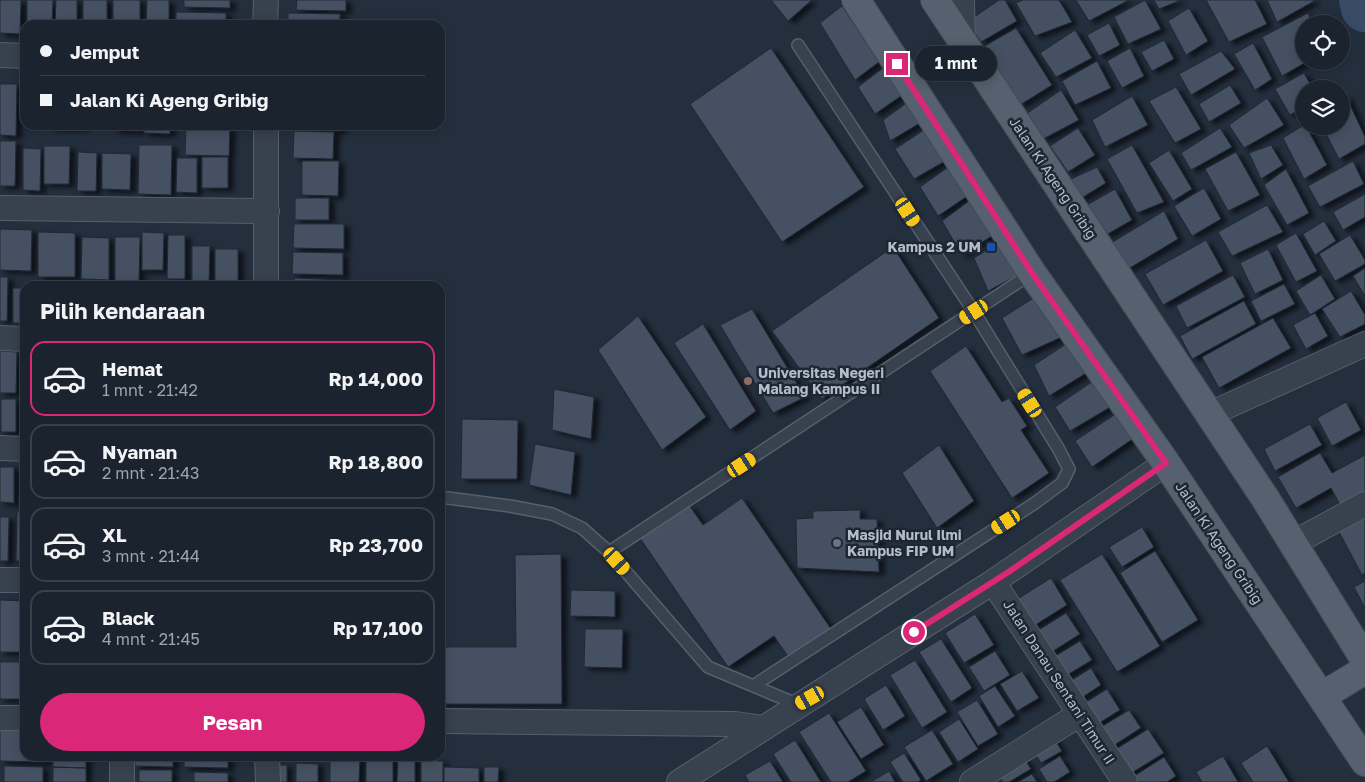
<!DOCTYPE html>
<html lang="id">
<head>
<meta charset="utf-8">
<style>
  body { margin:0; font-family:"Golos Text",sans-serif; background:#282f3a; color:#f1f3f6; height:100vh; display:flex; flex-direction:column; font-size:19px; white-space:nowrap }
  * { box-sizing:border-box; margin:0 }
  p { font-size:16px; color:#a0a4aa }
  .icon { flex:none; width:28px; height:28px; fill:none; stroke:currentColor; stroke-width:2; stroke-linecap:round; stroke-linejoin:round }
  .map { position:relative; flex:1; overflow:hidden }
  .drawer { position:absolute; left:20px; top:281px; width:425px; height:480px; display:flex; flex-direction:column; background:#1b232e; border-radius:15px; box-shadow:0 2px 12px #0003,0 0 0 1px #39404a }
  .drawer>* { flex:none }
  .top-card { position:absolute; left:20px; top:20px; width:425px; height:110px; border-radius:15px; box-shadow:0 2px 12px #0003,0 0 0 1px #39404a; display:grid; align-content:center; height:110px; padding:0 20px; background:#1b232e }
  .controls { position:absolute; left:1295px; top:15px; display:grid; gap:10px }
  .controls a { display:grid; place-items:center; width:55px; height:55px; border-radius:50%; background:#1b232e; box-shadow:0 2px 12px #0003,0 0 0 1px #39404a; font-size:25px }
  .end { position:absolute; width:22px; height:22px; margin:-11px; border:6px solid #db2777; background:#fff; box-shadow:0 0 0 2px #fff }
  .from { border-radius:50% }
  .bubble { position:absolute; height:35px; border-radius:18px; background:#1b232e; box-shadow:0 2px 12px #0003,0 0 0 1px #39404a; font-size:16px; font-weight:700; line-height:35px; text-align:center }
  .car { position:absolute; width:15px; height:30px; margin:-15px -8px; border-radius:6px; box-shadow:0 0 4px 1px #0007; background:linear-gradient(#f5c518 24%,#345 0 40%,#f5c518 0 76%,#345 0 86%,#f5c518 0) }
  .top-card b { display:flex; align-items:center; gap:18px; height:48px; font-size:19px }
  .top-card b+b { border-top:1px solid #39404a }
  .top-card i { width:12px; height:12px; background:#f1f3f6 }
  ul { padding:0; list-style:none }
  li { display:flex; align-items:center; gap:15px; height:75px; margin:0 10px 8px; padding:0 10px; border:2px solid #39404a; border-radius:15px }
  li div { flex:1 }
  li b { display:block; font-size:19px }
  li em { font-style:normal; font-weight:700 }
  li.current { border-color:#db2777 }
  li>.icon { width:45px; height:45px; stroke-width:1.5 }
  h2 { padding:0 20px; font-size:22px; line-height:60px }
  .primary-button { display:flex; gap:10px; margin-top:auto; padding:10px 20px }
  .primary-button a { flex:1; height:58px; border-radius:30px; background:#db2777; color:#fff; font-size:20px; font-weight:700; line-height:58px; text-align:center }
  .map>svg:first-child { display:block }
</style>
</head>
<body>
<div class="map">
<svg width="1365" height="782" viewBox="0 0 1365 782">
  <defs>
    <filter id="shadow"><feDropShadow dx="5.5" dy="3" stdDeviation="2.5" flood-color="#0009"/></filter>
  </defs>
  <rect width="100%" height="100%" fill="#242f3e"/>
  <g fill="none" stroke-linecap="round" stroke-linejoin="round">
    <path stroke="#394c67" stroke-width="48" d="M1363,0L1365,8"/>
  </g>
  <path fill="#455162" stroke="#1f2835" filter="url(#shadow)" d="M0,0H21L20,34L0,33Z
    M27,0H53L52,25H27Z
    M56,0H77V25H55Z
    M83,0H107V25H83Z
    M113,0H140V25H113Z
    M147,0H169V25H146Z
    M184,0H230V8L184,7Z
    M297,0H346V11L296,10Z
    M771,0H812L788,21Z
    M999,0H1005L1017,21L981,42L967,22Z
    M1023,0H1059L1072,22L1035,36L1016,3Z
    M1076,0H1129L1089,21Z
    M1145,0L1161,29L1128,44L1114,17Z
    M1154,0H1181L1159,9Z
    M1206,0H1255L1267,24L1229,42Z
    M1267,0H1316L1277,22Z
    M842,6L879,62L855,80L820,23Z
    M1189,8L1208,41L1186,55L1168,21Z
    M176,12L226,13V25H176Z
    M288,13L340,14V25H288Z
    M1308,13L1313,24H1304V61H1308L1282,76L1262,37Z
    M1109,23L1120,45L1099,56L1087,35Z
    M1016,28L1052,85L1020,105L983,47Z
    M1075,30L1092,58L1056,77L1040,53Z
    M1164,40L1174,59L1152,71L1141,52Z
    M1253,43L1272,79L1255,90L1234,54Z
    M771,48L864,187L782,242L690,104Z
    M1130,48L1144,76L1122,88L1107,61Z
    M1221,51L1235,69L1191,95L1179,74Z
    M1097,61L1111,88L1075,105L1062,81Z
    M883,68L901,96L875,114L858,87Z
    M1304,73L1313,89H1304V107L1290,115L1275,89Z
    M0,84H17L16,136L0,135Z
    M23,85H25V125H23Z
    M1230,85L1241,103L1209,122L1199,104Z
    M1176,87L1201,129L1175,143L1149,101Z
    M1061,90L1079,120L1043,139L1026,114Z
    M1132,96L1148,125L1105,147L1092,120Z
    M1346,96L1365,137V144L1339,159L1322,126H1341V99Z
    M1267,98L1284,125L1244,148L1229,125Z
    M908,102L920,123L890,141L883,120Z
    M50,125H84V128H50Z
    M115,125H140V131L114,130Z
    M144,125H170V134L144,133Z
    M303,125H340V131L303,130Z
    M1304,125L1306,126L1327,165L1304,179L1283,138Z
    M186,127H230L229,156L185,155Z
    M927,128L947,160L914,179L895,149Z
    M1078,128L1095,155L1068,172L1050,146Z
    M1220,128L1232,147L1191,170L1181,153Z
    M294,131L334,132L333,159L293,158Z
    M0,141H16L15,186H0Z
    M139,145H172L171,195L138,194Z
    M1132,145L1164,202L1137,213L1107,159Z
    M1271,145L1283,165L1261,179L1249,153Z
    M44,146H70L69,184H44Z
    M23,148L41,149L40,191L23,190Z
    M1169,150L1192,189L1173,201L1149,163Z
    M78,152L97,153L96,191H77Z
    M1236,152L1260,195L1228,211L1205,169Z
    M102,153L131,154L130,190L102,189Z
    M202,157H228V188H202Z
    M177,158H197V193L176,192Z
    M302,161H339L338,196L302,195Z
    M1353,161L1364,184L1320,207L1308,186Z
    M951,165L972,193L938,216L920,187Z
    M1097,167L1106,183L1080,199L1071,179Z
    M1286,169L1309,213L1287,225L1264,185Z
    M1204,188L1221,219L1192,236L1174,206Z
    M1115,189L1132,220L1106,235L1087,205Z
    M1365,194V217L1343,230L1333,212Z
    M295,198H329V220H295Z
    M973,198L995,234L962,255L942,221Z
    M1267,205L1283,232L1232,256L1218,232Z
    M1164,211L1178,239L1128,269L1111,243Z
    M1324,221L1336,241L1315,255L1303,234Z
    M294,224H344V249L293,248Z
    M0,229L32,230L31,271L0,270Z
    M38,232L75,233V277H38Z
    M142,232L164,233L163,270H142Z
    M1296,233L1317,271L1296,282L1276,245Z
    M168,235H185V279H167Z
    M1350,235L1365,260V264L1335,281L1319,254Z
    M82,237L109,238V280L81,279Z
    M115,237H140L139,281H115Z
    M1206,240L1223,271L1163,305L1145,274Z
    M1001,241L1020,274L988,291L974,258Z
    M192,246H210L209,283L192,282Z
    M893,247L939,318L822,399L772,331Z
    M215,249H238V285H215Z
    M1268,249L1283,280L1255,294L1240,263Z
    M293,252L343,253V275L292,274Z
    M1365,268V296L1353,276Z
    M1233,275L1245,297L1187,328L1176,306Z
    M1321,275L1335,299L1310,315L1296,291Z
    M0,277H8L7,321H0Z
    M294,278L344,280V286H294Z
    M43,283L62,284V286H43Z
    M1284,284L1295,304L1261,321L1251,301Z
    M13,288H25V323H13Z
    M1351,291L1365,315V324L1340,337L1322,309Z
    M1040,294L1064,336L1022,355L1002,318Z
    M1244,301L1256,324L1192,359L1180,336Z
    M752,309L805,397L773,413L720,325Z
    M1315,313L1328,336L1306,349L1293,325Z
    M638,316L706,417L662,450L598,350Z
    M1273,318L1291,348L1219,388L1202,357Z
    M703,324L756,411L730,430L674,343Z
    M1069,342L1088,372L1049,396L1034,365Z
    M966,346L1002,402L1009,398L1027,426L1021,430L1049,473L1012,498L930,371Z
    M0,351L17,352L16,393H0Z
    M23,354H25V388H22Z
    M1096,379L1112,406L1070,431L1055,407Z
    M554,389L594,397L591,439L552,430Z
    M1,399H16V432H1Z
    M23,399H25V431H22Z
    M1346,402L1361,430L1332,446L1317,418Z
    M1120,411L1134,438L1092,467L1075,441Z
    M462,419L518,420L517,479H461Z
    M1310,424L1322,445L1275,471L1264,449Z
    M535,444L575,452L571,495L529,485Z
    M939,445L974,501L937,528L902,473Z
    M1320,453L1332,473L1365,455V500L1344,512L1331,488L1296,508L1278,477Z
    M0,467H14V503L0,502Z
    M20,480H25V509H19Z
    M742,498L831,629L789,658L774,636L728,667L640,538L689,505L703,525Z
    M860,510V519H877L879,572L797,568L796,519L813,518V511Z
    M17,512H25V561H16Z
    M1365,513V573L1362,575L1337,528Z
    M0,517H9L8,561H0Z
    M1142,527L1154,547L1122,567L1109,547Z
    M1155,551L1198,620L1162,642L1120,573Z
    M561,554L562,704H440V647H516L515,555Z
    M1102,554L1160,646L1117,672L1060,580Z
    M1051,578L1067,605L1032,627L1016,600Z
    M1365,581V608L1354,587Z
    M571,590L615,591V617L570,616Z
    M0,600L25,601L24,652H0Z
    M1066,613L1080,634L1050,653L1037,631Z
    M975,614L994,645L964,663L945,633Z
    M585,629H623L622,668L584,667Z
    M941,639L972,688L951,702L919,652Z
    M1080,641L1092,660L1064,677L1052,658Z
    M995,651L1010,675L984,691L969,667Z
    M915,660L947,712L922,728L890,675Z
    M0,662H23L22,699H0Z
    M1091,668L1101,685L1075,702L1064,685Z
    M1022,671L1039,698L1017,711L1000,684Z
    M886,685L905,716L883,730L864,699Z
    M995,686L1015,716L998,727L979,696Z
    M1107,689L1120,710L1093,727L1080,706Z
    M977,700L998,734L978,746L957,712Z
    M861,707L884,745L861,759L837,722Z
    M1129,710L1141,728L1108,749L1096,730Z
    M829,713L866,771L848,782H831L799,732Z
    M959,719L978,749L958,762L939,732Z
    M0,725H25V756H46V762L0,761Z
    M1148,729L1164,753L1128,775L1113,751Z
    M932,730L953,764L926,781L904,747Z
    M1051,734L1062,751L1041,763L1031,747Z
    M795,740L821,782H791L773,754Z
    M1267,746L1289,782H1253L1241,763Z
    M904,753L921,780L918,782H903L890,762Z
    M1022,755L1031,769L1009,782H1003L996,771Z
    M53,756H86V768L53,767Z
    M135,756H173V767L135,766Z
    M184,756H228V768L184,767Z
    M330,756H360L359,782H330Z
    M366,756L393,757V782H366Z
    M398,756H415V782H397Z
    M1060,756L1070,772L1054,782H1047L1039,769Z
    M1223,756L1238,782H1202L1196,772Z
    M1164,757L1176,776L1167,782H1133L1131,778Z
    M421,760L443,761V782H421Z
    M770,761L783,782H749L745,775Z
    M296,763L318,764V782H296Z
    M273,765H287V782H273Z
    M4,766L43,767V782H4Z
    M53,767L86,768V782H53Z
    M444,767L479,768V782H444Z
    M484,767H499L498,782H484Z
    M139,770H172V782H139Z
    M889,771L895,782H871Z
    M194,772L228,773V782H194Z
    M1032,774L1037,782H1018Z"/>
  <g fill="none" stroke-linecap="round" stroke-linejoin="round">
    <defs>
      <path id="service" d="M440,497L510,506L552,514L582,528L609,552L708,667L799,705
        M609,552L1032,273
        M753,686L1035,503L1062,483L1069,469L1058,448L974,312L798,45"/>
      <path id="minor" d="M960,0L962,3L963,42
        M265,25L266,0
        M0,55L25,56
        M266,125V286
        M0,208L267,211
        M0,338L25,339
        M1210,414L1365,344
        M0,448L25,449
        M1292,544L1365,504
        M0,580H25
        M993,582L1125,782
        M0,718H25
        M440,721L735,724L763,728
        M267,756L268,782
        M122,782V756
        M679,782L993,582L1166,463
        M972,782L1080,714"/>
      <path id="primary" d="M856,0L1032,273L1166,463L1365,762
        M935,0L1265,498L1365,660
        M1322,696L1365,670"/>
    </defs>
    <use href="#service" stroke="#565f6c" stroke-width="14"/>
    <use href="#minor" stroke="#565f6c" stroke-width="26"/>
    <use href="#primary" stroke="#414a57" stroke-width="30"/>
    <use href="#service" stroke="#38414e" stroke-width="11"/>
    <use href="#minor" stroke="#38414e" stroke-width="24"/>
    <use href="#primary" stroke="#56606e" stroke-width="28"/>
  </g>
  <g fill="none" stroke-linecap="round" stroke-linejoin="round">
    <path stroke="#db2777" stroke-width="6" d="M897,64L1032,273L1166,463L1010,571L914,632"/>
  </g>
  <rect fill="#1a4fb4" stroke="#1d2633" stroke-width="2" x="986" y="242" width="10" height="10" rx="2.5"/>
  <circle fill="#8d6e63" stroke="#1d2633" stroke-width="2" cx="748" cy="381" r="5"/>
  <circle fill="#6b7280" stroke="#1d2633" stroke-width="2" cx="837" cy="543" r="5"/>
  <g text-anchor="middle" stroke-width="5" stroke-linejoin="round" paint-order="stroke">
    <g font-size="14" fill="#b4bcc9" stroke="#1d2633">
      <text transform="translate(1053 178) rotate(56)" y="5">Jalan Ki Ageng Gribig</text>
      <text transform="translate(1219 543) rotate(56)" y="5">Jalan Ki Ageng Gribig</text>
      <text transform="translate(1059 682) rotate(57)" y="5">Jalan Danau Sentani Timur II</text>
    </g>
    <g font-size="14" font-weight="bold" fill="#b4bcc9" stroke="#1d2633" text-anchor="start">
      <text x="981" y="252" text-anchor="end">Kampus 2 UM</text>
      <text x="758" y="378">Universitas Negeri<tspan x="758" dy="16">Malang Kampus II</tspan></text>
      <text x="847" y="540">Masjid Nurul Ilmi<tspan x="847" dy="16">Kampus FIP UM</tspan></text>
    </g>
  </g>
</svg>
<div class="controls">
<a><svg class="icon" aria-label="locate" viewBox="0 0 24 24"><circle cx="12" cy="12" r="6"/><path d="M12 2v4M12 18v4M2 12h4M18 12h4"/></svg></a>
<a><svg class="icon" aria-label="layers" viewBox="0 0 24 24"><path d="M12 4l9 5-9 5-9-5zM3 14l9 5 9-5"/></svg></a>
</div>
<i class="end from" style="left:914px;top:632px"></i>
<i class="end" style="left:897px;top:64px"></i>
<div class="bubble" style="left:915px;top:46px;width:82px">1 mnt</div>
<i class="car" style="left:908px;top:212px;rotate:147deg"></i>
<i class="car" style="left:974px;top:312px;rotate:237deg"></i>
<i class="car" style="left:1030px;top:403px;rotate:328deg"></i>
<i class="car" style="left:742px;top:465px;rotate:57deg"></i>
<i class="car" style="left:1006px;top:522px;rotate:237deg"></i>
<i class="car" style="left:617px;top:561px;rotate:138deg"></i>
<i class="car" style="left:810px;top:698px;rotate:241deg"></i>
<div class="top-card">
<b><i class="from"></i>Jemput</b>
<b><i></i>Jalan Ki Ageng Gribig</b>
</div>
<section class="drawer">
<h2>Pilih kendaraan</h2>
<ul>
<li class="current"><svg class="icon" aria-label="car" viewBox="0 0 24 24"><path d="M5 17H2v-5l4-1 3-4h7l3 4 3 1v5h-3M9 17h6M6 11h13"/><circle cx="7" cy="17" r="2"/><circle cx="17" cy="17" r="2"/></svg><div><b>Hemat</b><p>1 mnt · 21:42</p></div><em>Rp 14,000</em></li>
<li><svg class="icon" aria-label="car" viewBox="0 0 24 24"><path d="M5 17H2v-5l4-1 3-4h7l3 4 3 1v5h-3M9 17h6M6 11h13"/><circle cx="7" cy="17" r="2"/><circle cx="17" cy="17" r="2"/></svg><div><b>Nyaman</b><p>2 mnt · 21:43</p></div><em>Rp 18,800</em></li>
<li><svg class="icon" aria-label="car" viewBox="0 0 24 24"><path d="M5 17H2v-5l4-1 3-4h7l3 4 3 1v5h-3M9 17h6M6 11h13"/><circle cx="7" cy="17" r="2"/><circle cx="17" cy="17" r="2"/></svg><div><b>XL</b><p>3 mnt · 21:44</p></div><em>Rp 23,700</em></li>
<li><svg class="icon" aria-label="car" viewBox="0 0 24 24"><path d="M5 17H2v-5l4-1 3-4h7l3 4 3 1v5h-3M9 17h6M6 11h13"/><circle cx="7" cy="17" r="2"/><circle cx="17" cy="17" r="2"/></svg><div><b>Black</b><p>4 mnt · 21:45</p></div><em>Rp 17,100</em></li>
</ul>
<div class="primary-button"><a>Pesan</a></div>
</section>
</div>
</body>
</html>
